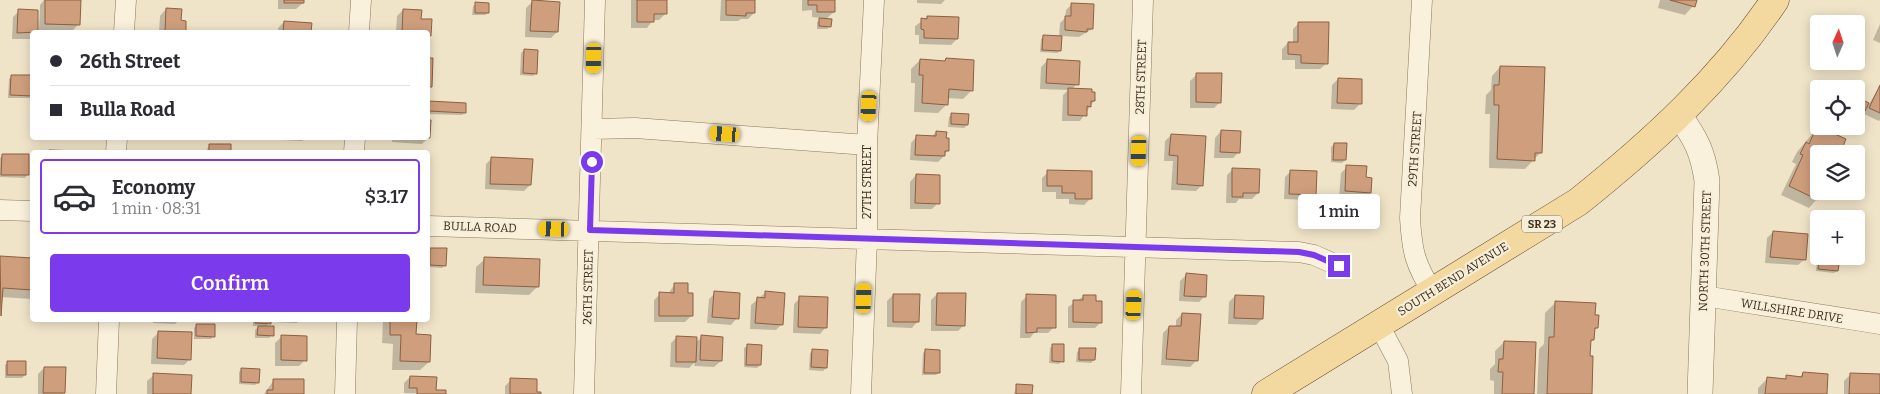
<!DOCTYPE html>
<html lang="en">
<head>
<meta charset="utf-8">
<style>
  body { margin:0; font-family:Bitter,serif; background:#f7f7f7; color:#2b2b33; height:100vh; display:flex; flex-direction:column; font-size:19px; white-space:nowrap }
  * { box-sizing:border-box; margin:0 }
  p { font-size:16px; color:#7c7c81 }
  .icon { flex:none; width:28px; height:28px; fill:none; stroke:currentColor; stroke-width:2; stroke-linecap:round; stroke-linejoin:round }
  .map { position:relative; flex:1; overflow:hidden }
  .panel { position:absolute; left:30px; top:150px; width:400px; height:172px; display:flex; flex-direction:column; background:#fff; border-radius:5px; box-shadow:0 2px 12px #0003 }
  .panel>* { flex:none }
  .banner { position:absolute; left:30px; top:30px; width:400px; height:110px; border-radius:5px; box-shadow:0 2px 12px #0003; display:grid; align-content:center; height:110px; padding:0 20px; background:#fff }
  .needle { width:32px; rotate:3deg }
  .fabs { position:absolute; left:1810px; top:15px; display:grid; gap:10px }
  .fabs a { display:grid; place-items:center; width:55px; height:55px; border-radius:5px; background:#fff; box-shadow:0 2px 12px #0003; font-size:25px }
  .end { position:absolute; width:22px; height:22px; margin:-11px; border:6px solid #7c3aed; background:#fff; box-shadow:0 0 0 2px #fff }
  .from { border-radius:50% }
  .bubble { position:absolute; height:35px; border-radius:5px; background:#fff; box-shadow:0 2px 12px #0003; font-size:16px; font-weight:600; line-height:35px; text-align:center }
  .car { position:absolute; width:15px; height:30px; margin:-15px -8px; border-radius:6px; box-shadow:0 0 4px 1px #0007; background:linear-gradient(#f5c518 24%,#345 0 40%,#f5c518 0 76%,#345 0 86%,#f5c518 0) }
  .banner b { display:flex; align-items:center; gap:18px; height:48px; font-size:19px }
  .banner b+b { border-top:1px solid #e1e1e2 }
  .banner i { width:12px; height:12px; background:#2b2b33 }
  ul { padding:9px 0 0; list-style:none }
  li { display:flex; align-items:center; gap:15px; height:75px; margin:0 10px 8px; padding:0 10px; border:2px solid transparent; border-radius:5px }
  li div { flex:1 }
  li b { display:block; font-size:19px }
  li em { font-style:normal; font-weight:600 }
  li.active { border-color:#7c3aed }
  li>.icon { width:45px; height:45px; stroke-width:1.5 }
  .button { display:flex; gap:10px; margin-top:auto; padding:10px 20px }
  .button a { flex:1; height:58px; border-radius:5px; background:#7c3aed; color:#fff; font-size:20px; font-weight:600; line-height:58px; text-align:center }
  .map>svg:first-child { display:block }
</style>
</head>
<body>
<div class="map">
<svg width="1880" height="394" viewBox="0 0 1880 394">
  <rect width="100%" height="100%" fill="#f0e4c8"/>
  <path fill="#0003" d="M44,0H80L79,24L73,30H39L40,5Z
    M278,0H303V3L296,9H278Z
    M631,0H665V14L659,20H653L647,28H631Z
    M721,0H754V13L748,19H741L738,21H720Z
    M802,0H834V12L826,19L830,26L827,29H817V22L821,18L812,17V10L802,11Z
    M917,0H945L941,4L917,3Z
    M1660,0H1695L1693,6L1685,15L1658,8Z
    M532,2L557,32L551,38L525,37L526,8Z
    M476,4L488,13L485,15H472L473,6Z
    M1072,4L1092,29L1079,37L1061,36L1060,51L1057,53L1040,52L1041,39L1044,36L1059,37L1060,23L1065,18L1066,10Z
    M166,9L180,22H185V32H159L160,16Z
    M403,10L420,20L430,21V35L428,37V32H396L397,16Z
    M19,11H37L36,32H32L30,39H12L13,17Z
    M928,17L957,39L951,45L919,44V35H915V26Z
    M284,22L310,24V32H278V28Z
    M1299,23L1327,63L1320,69H1295V60H1282V49L1288,43H1293V29Z
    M1880,24V43L1873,40Z
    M524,50L536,73L533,76L520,75L521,53Z
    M428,59H432L431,86L428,90Z
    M946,59L972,90L963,99L947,98V104L938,113L914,112L915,83H911V69L920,60L943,62Z
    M1047,61L1077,84L1072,89L1094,101L1080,121H1062L1063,95L1068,90L1040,89L1041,67Z
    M1500,67L1541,152L1525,169L1489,168L1490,114H1485L1486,95L1491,90L1492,76Z
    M1196,75L1220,102L1214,108H1190V81Z
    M12,76L32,77V96L30,98H8L9,79Z
    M1338,79L1360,104L1354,110L1331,109L1332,85Z
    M1880,86V120L1879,121L1862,113L1856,98L1869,104Z
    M430,103L465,113L462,115L428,114V105Z
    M952,114L967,125L964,128L948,127L949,117Z
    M428,121H429V137L422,144L392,142V138H428Z
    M1830,126H1855L1848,135Z
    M1817,128V199L1809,208L1781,195L1796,164L1792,162L1797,152Z
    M1221,131L1239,152L1233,158H1214L1215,138Z
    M936,132L947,151L944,156L938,162L910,160L911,143L917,136L931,137Z
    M1171,135L1202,185L1196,191L1171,190L1173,161H1164L1165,141Z
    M283,138H306L302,141L283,140Z
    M1334,144L1345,160L1342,163L1331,162V147Z
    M209,145L230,146V152H206Z
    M3,155L27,175L25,178L0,177V158Z
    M492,158L530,185L524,191L485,189L486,164Z
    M1347,167L1365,178L1370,193L1364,199L1339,197L1341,173Z
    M1233,169L1258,193L1252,199H1239L1236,203H1226L1227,175Z
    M1291,171L1315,194L1309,200L1284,199L1285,177Z
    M1048,172L1090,199L1084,205L1069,204V199H1056V192H1042V178Z
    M916,175L938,203L932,209H910V182Z
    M1773,232L1805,259L1798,265L1765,263L1767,238Z
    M431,249L445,265L442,268L428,267V252Z
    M0,257L32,259V299L1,297L0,316Z
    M1820,257L1837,271L1834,273L1816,271L1817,260Z
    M485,259L538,286L529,295L475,293L476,267Z
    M1186,275L1205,296L1199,302L1179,301L1180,281Z
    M674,285L687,294L691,316L685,322H654V300L660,294H668Z
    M715,293L737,318L731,325L707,323L709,299Z
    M765,293L782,324L776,330L750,329L751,305Z
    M937,294L964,325L958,331H931V300Z
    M893,295L918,321L912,328L887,327V301Z
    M1027,296L1054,327L1048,333H1034L1030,338H1020L1021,302Z
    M1084,296L1101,322L1095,328H1068V307Z
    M1235,296L1262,319L1256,325L1228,324L1229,302Z
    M800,298L826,327L820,334L793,333L794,304Z
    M1556,302L1594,316L1597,328L1593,331V340L1589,344L1591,394H1537L1539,349L1544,344L1545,313Z
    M1182,314L1196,361L1190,367L1161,365L1163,333L1169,327H1176V320Z
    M153,320H179L175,324L153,323Z
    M253,320H270L266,327L272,335L269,338H255V330L259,326H253Z
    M274,320H299L297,323L274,322Z
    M383,320H415V336L429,362L420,370H392L393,344L382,343Z
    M197,325L214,336L211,339H194V328Z
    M158,333L190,359L184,365L151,364L152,339Z
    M281,337L305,360L299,366H275V343Z
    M677,337L695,343L702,337L721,361L714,367L694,366L695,362L689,368L670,367L671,343Z
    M1504,342L1533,394H1494V381L1490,380V369L1495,364V351Z
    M1053,345L1062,361L1059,364L1049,363L1050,348Z
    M747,346L760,365L757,368L744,367V348Z
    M1080,349L1094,360L1091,363L1076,362L1077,352Z
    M813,351L826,368L823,371L809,370L810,353Z
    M925,351L939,372L936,375H922L923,353Z
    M8,362L25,375L22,378H5V365Z
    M44,368L64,393L63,394H38V374Z
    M242,369L258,382L255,385L239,384V372Z
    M1803,373L1825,394H1758V388L1767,379L1783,380L1787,377L1799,378Z
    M1851,374L1880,376V394H1844V381Z
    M154,375L190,394H147V381Z
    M410,377L435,391L444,394L404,393V383Z
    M274,380L303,394H264Z
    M511,380L535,393L540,394H505V386Z
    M1017,385L1031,394H1014Z"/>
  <path fill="#cf9f7d" stroke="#8d5f41" d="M45,0H81L80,25L45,24Z
    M284,0H304V3H284Z
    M532,0L560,2L558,32L530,31Z
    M637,0H667V14H654V22H637Z
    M726,0H755V13H746V16L726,15Z
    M808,0H835V12H817V5H808Z
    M1670,0H1697L1695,7Z
    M475,2L489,3V13H475Z
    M1071,3L1094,4L1093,29H1087V32L1065,30V16H1071Z
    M166,8L182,9L181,20L186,21V32H165Z
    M18,9L38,10V32L17,33Z
    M403,9L422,10L421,19H432L431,36L428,35V32H402Z
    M927,16L959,17L958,39L924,38V30L921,29V18L927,19Z
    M819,18L832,19L831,27L819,26Z
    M284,21L312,23L311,32H283Z
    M1298,22H1329L1328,64L1301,63V55L1288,54V42H1298Z
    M1043,35L1062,36L1061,51L1042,50Z
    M524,49L538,50L537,74L523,73Z
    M428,58H433L432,87H428Z
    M946,58L974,60L973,91L949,89L948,105L922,103L923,75H919L920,59L945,61Z
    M1047,59L1080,61L1079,85L1046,83Z
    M1500,66L1545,67L1542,153H1535V161L1497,159L1499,105H1494V85H1499Z
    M1196,73H1222L1221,103L1196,102Z
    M11,75H32V96L10,95Z
    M1338,78L1362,79V104L1337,103Z
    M1880,85V113L1869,108Z
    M1068,88L1092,89V92H1095V101H1091V107L1087,106V116L1068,115Z
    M1856,97L1869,103L1855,130L1847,126H1856Z
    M429,101L466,103V113L429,111Z
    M951,113L969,114L968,125L951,124Z
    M428,120H431L430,138H421H428Z
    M1817,126L1846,139L1840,154H1819V191H1822L1818,200L1789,186L1803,155L1800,154L1806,142L1809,144Z
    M1221,130L1241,131L1240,153L1220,152Z
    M936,131L947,132L946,138H949V151H945V156L915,155L916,135L936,136Z
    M1171,134L1206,136L1203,186L1177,184L1178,156L1169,155Z
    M1334,143H1347L1346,160H1333Z
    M209,144H231V152H209Z
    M49,150L79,151V152H49Z
    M2,154H29V175H1Z
    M491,157L533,159L531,185L490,184Z
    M1346,165L1367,166L1366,177L1372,178L1371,193L1345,191Z
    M1232,168L1260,169L1259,193H1243V197H1232Z
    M1047,170L1092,171V199H1075V193H1062V186H1047Z
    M1290,170L1317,171L1316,195L1289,194Z
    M916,174L940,175V204L915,203Z
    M1773,231L1808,234L1806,260L1770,257Z
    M430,248H447L446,266L430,265Z
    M0,256L32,258V290L3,288L1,316Z
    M1820,256L1840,258L1838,271L1818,269Z
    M484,257L540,259L539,287L483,285Z
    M1186,273L1207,275L1206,297L1184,296Z
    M674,283H688V293H693V316H659V292L674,293Z
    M714,291L740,293L739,319L712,317Z
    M765,291L785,293L783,325L755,323L757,297L765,298Z
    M937,293H966L965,326L936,325Z
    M893,294H920L919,322H893Z
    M1026,294L1056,295V328H1037V332L1026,333Z
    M1083,295H1096V301H1102V323L1073,322V300H1083Z
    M1235,295L1264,296L1263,319L1234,318Z
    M799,296L828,297L827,328L798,327Z
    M1555,301L1596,303L1595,315H1599L1598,328H1595L1594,340H1591L1590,356H1593L1592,394H1547L1549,337H1554Z
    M1182,313L1201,314L1198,361L1166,359L1169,326H1181Z
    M255,320H271V324L255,323Z
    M390,320H417L416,334L431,335L430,362L400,361L401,335H390Z
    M196,324H215V337L196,336Z
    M258,326H274V336L257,335Z
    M158,331L192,332L191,360L157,358Z
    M281,335L307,336V361L281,360Z
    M701,335L723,337L722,361L700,360Z
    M676,336L697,337L696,362H676Z
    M1504,341L1536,342L1534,394H1502L1503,372H1498L1499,359H1503Z
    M747,344L762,345L761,365H746Z
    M1052,344H1064V362L1052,361Z
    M1079,348H1096L1095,360H1079Z
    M812,349L828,350L827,368L811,367Z
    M925,349L940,350V373H924Z
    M7,361H26V375H7Z
    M44,367H66L65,393H43Z
    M241,368L260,369L259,383L241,382Z
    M1803,372L1828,374L1827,394H1765L1767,377L1786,379V375L1802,377Z
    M153,373L192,375L191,394H153Z
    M1850,373L1880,374V394H1849Z
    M410,376L437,377L436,390H446V394H417V388H409Z
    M510,378L537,379V392H541V394H510Z
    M273,379H304V394H267V390H273Z
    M1016,384L1033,385L1032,394H1016Z"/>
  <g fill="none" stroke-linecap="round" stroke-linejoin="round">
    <defs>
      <path id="minor" d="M1422,0L1410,218C1412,252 1415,264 1433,293
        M124,32L126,0
        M359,32L361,0
        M593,129L635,128L867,145
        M116,152L117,138
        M354,152L355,138
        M0,210L32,211
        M428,226L1299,252L1314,255L1339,266
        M1704,296L1880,324
        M1379,325L1398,361L1402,394
        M106,394L109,320
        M345,394L347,320
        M584,394L595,0
        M861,394L867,240V145L874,0
        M1131,394L1143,0"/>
      <path id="tertiary" d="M1679,115C1696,139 1703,152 1707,181L1700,394"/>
      <path id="primary" d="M1266,394L1578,202C1652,143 1722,79 1775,0"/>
    </defs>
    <use href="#minor" stroke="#8d765c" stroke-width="21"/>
    <use href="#tertiary" stroke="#8d765c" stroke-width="26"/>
    <use href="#primary" stroke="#5b4430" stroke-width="29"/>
    <use href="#minor" stroke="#faf1dc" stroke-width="20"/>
    <use href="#tertiary" stroke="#faf1dc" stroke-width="25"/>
    <use href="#primary" stroke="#f3d9a0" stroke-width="28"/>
  </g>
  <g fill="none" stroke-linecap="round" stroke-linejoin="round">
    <path stroke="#7c3aed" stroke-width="6" d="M592,162L590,230L1299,252L1314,255L1339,266"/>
  </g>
  <g text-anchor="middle" stroke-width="4.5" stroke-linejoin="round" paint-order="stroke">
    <rect fill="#f7eed8" stroke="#756857" stroke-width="1" x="1522" y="215.5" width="40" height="17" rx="4"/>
    <g font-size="11" font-weight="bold" fill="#3d2e20">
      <text x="1542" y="228">SR 23</text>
    </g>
    <g font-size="12" fill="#3d2e20" stroke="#f7eed8">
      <text transform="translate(1141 77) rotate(-88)" y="4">28TH STREET</text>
      <text transform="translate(1415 149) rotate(-86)" y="4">29TH STREET</text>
      <text transform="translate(867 182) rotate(-90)" y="4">27TH STREET</text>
      <text transform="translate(480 227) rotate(2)" y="4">BULLA ROAD</text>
      <text transform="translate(1705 251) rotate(-88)" y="4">NORTH 30TH STREET</text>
      <text transform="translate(1453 279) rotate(-32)" y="4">SOUTH BEND AVENUE</text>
      <text transform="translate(588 287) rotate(-89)" y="4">26TH STREET</text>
      <text transform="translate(1792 311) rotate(9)" y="4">WILLSHIRE DRIVE</text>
    </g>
  </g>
</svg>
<div class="fabs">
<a><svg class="needle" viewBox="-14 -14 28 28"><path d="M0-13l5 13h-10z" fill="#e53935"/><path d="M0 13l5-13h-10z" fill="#7c7c81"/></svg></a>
<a><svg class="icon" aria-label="locate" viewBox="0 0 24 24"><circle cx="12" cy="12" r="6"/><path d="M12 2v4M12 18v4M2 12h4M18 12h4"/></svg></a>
<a><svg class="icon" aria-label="layers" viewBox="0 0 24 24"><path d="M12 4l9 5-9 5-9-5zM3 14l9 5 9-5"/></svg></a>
<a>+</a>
</div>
<i class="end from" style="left:592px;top:162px"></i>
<i class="end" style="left:1339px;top:266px"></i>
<div class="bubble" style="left:1298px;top:194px;width:82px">1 min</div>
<i class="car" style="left:594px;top:58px;rotate:181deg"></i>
<i class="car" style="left:869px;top:106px;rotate:183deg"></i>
<i class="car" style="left:725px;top:134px;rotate:274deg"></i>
<i class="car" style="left:1139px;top:151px;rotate:182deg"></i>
<i class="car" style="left:554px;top:229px;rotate:272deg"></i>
<i class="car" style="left:864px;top:298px;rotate:2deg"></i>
<i class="car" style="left:1134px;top:305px;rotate:3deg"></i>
<div class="banner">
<b><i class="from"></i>26th Street</b>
<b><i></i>Bulla Road</b>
</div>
<section class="panel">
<ul>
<li class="active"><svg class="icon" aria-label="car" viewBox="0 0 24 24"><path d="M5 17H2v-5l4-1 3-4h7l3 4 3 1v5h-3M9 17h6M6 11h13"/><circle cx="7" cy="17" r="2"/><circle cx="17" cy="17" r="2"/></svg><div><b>Economy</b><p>1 min · 08:31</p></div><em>$3.17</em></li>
</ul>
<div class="button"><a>Confirm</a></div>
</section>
</div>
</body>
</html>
